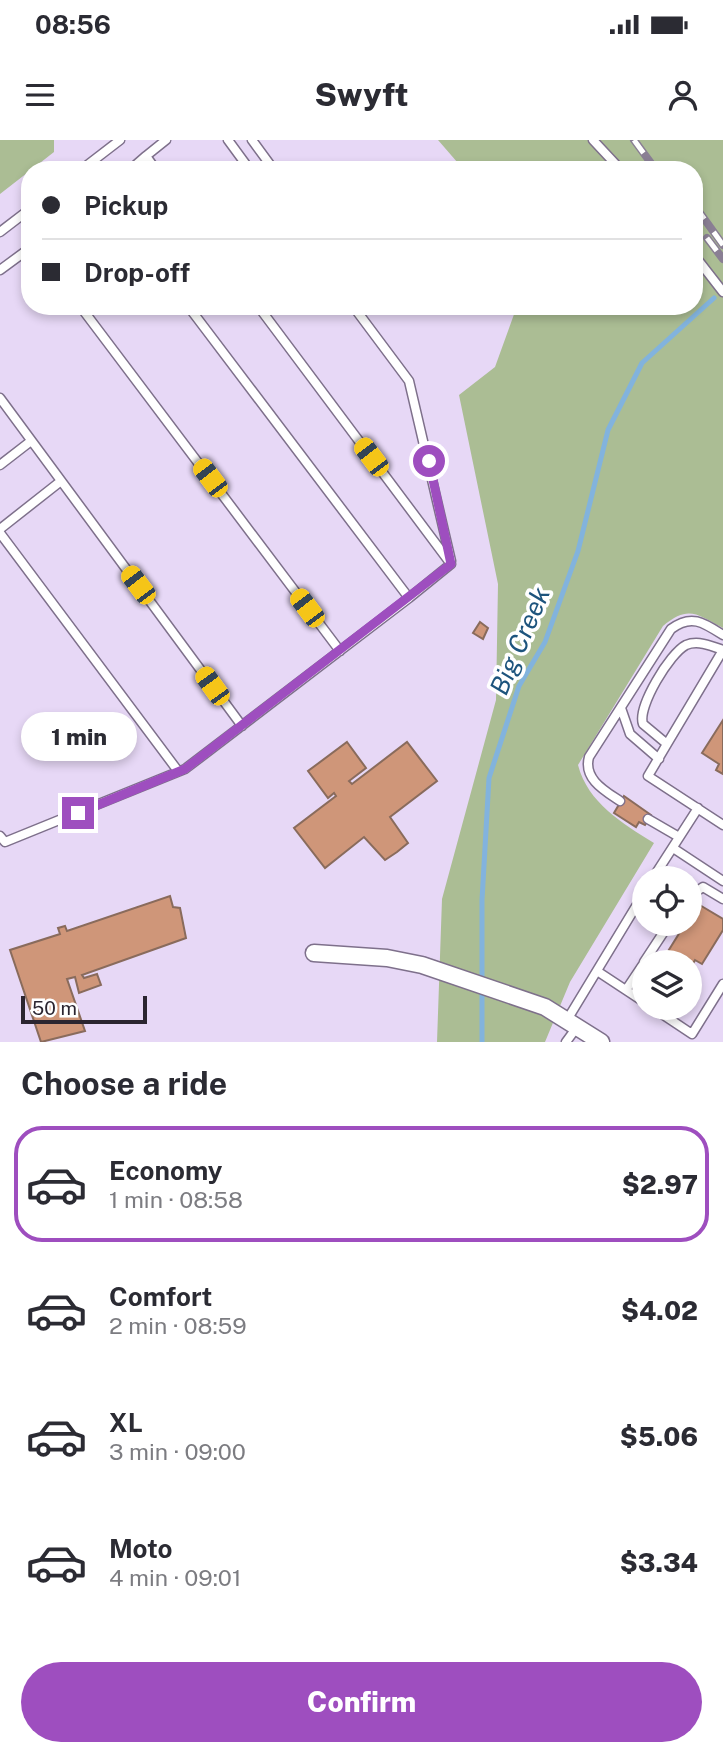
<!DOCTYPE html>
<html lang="en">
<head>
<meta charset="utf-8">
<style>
  body { margin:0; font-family:"Public Sans",sans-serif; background:#f7f7f7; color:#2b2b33; height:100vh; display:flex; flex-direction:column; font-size:26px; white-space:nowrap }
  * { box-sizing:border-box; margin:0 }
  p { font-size:23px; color:#7c7c81 }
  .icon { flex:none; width:38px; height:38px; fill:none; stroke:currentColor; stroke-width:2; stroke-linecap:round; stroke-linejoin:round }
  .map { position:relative; height:902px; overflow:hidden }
  .side { display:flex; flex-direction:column; background:#fff; flex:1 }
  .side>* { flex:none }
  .guide { position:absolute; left:21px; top:21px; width:682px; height:154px; border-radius:28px; box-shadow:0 4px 10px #0003; display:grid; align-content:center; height:154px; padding:0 21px; background:#fff }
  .controls { position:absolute; left:632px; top:726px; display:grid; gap:14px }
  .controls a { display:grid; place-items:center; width:70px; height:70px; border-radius:50%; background:#fff; box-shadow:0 4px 10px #0003; font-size:35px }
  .scale { position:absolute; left:21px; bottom:18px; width:126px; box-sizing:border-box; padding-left:7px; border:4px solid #2b2530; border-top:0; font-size:19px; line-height:24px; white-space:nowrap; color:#2b2530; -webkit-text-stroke:5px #fff; paint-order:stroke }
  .end { position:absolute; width:32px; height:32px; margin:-16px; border:9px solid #9e4ebf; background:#fff; box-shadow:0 0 0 4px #fff }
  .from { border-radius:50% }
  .bubble { position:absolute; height:49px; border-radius:24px; background:#fff; box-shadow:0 4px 10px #0003; font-size:23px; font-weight:800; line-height:49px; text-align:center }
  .car { position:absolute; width:21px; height:42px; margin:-21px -10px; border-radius:9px; box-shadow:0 0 5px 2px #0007; background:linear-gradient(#f5c518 24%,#345 0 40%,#f5c518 0 76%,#345 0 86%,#f5c518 0) }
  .guide b { display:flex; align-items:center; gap:24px; height:66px; font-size:26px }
  .guide b+b { border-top:2px solid #e1e1e2 }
  .guide i { width:18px; height:18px; background:#2b2b33 }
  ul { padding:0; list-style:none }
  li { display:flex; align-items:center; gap:21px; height:116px; margin:0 14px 10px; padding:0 7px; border:4px solid transparent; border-radius:28px }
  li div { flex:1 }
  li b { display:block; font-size:26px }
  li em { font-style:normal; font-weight:800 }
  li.active { border-color:#9e4ebf }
  li>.icon { width:63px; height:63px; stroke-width:1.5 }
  h2 { padding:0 21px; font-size:32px; line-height:84px }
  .button { display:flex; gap:14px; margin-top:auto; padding:14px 21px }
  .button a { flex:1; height:80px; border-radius:42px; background:#9e4ebf; color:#fff; font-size:28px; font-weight:800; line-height:80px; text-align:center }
  .status { display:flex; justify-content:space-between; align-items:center; height:49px; padding:0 35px; background:#fff; direction:ltr }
  .status svg { height:19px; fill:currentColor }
  header { display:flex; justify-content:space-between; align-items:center; height:91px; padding:0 21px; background:#fff; font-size:32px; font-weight:800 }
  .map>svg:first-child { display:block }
</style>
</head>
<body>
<div class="status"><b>08:56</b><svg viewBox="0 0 49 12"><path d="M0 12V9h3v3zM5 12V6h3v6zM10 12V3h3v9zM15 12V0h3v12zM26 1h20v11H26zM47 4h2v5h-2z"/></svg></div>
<header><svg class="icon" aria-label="menu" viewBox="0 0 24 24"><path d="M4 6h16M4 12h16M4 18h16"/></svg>Swyft<svg class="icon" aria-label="person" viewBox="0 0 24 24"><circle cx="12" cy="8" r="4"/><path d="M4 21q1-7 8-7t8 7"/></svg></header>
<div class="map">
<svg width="723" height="902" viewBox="0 0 723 902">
  <rect width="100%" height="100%" fill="#e7d8f6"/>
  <path fill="#abbd94" d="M0,0H54V12L0,54Z
    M438,0H723V488C696,474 689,465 663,486L578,625C588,663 622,683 654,703L570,842L545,902H437L442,759L496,560L498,444L459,255L495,227L517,166H695V30H464Z"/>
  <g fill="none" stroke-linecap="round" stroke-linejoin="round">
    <path stroke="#82b3dd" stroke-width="5" d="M482,902V760L489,638L519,546L545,502L578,411L608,290L642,223L714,158"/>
  </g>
  <path fill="#cf9679" stroke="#896b5c" stroke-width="2" d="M480,482L488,488L483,499L473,493Z
    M723,580V634L716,630L719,624L702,613Z
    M347,602L366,628L349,641L352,644L407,602L437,641L390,677L408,703L397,712L385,720L364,697L325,728L294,688L336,656L334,653L328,658L308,631Z
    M624,656L651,675L645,685L639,682L636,687L614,673Z
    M170,756L173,767L180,768L186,798L82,835L84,838L97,834L101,845L79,853L75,837L67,839L85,891L41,902L10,810L60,794L58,788L65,786L67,791Z
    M698,764L723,779V790L702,824L695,820L690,829V822H665L662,821L685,784H690V777Z"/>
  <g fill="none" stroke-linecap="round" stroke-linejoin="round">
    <defs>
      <path id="service" d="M228,0L250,30
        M252,0L274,30
        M593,0L621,30
        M146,16L166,0
        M81,30L120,0
        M130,30L146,16L156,30
        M0,92L30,69
        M695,116L723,152
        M0,130L30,108
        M80,166L340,511
        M258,166L451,424L409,458
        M353,166L409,241L451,421
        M0,258L242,586
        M0,325L31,301
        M0,389L61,341
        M0,393L178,631
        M621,568L630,594L659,619
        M667,604L643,584C637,567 670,513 686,505C698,500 712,506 723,510L667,604L648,636L723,685
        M620,661C605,651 583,639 589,617L671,489C691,474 703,482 723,495
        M648,679L679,697
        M0,696L5,702L185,629L409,458L188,166
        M673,708L723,741
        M653,738L698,668
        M690,756L703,747L723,759
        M644,822L669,784
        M597,831L644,862
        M626,850L644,823
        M653,868L692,894L723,844
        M567,880L644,753
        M566,902L577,887"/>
      <path id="minor" d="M314,813L387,818L422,825L545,867L601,902"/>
    </defs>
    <use href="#service" stroke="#7e708b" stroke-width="11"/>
    <use href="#minor" stroke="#7e708b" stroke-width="19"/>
    <use href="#service" stroke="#fff" stroke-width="8"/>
    <use href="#minor" stroke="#fff" stroke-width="16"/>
    <defs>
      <path id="rail" d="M634,0L656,30
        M695,66L723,105
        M707,98L723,119"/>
    </defs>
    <use href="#rail" stroke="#8a7f94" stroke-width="8"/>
    <use href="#rail" stroke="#fff" stroke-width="5" stroke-dasharray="16" stroke-linecap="butt"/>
  </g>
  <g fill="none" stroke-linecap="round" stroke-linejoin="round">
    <path stroke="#9e4ebf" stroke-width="9" d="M78,673L185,629L451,424L429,321"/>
  </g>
  <g text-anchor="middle" stroke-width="7" stroke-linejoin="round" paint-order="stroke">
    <g font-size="26" font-style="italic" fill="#1d547d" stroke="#fff">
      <text transform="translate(520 501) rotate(-67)" y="9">Big Creek</text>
    </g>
  </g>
</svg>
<div class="controls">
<a><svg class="icon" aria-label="locate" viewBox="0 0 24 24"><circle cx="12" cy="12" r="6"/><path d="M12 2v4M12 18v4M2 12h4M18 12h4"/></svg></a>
<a><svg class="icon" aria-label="layers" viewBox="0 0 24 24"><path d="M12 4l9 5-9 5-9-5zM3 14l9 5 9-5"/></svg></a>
</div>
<div class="scale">50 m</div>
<i class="end from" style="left:429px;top:321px"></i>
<i class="end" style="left:78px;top:673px"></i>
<div class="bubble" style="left:21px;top:572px;width:116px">1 min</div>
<i class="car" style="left:371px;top:317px;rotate:323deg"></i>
<i class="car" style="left:210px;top:338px;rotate:323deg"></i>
<i class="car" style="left:138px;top:445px;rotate:323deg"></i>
<i class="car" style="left:307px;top:468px;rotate:323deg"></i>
<i class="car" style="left:212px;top:546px;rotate:324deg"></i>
<div class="guide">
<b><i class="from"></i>Pickup</b>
<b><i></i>Drop-off</b>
</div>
</div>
<section class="side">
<h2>Choose a ride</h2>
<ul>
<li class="active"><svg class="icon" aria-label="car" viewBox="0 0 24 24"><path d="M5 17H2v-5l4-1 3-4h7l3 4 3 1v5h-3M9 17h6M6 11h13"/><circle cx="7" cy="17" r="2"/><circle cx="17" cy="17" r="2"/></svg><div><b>Economy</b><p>1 min · 08:58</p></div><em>$2.97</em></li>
<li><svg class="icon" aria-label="car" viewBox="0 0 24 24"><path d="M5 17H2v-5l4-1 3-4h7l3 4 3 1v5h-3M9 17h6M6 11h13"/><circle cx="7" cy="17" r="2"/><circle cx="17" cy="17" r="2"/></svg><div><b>Comfort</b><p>2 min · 08:59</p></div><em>$4.02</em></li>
<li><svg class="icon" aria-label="car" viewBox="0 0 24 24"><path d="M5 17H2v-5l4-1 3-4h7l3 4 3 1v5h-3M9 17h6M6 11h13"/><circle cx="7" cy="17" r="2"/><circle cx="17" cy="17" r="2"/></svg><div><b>XL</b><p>3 min · 09:00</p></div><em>$5.06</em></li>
<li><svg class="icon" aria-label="car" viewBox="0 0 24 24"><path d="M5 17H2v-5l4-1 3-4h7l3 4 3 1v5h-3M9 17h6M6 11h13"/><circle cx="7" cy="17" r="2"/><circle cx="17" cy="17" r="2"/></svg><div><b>Moto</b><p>4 min · 09:01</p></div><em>$3.34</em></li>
</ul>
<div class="button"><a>Confirm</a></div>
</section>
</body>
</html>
